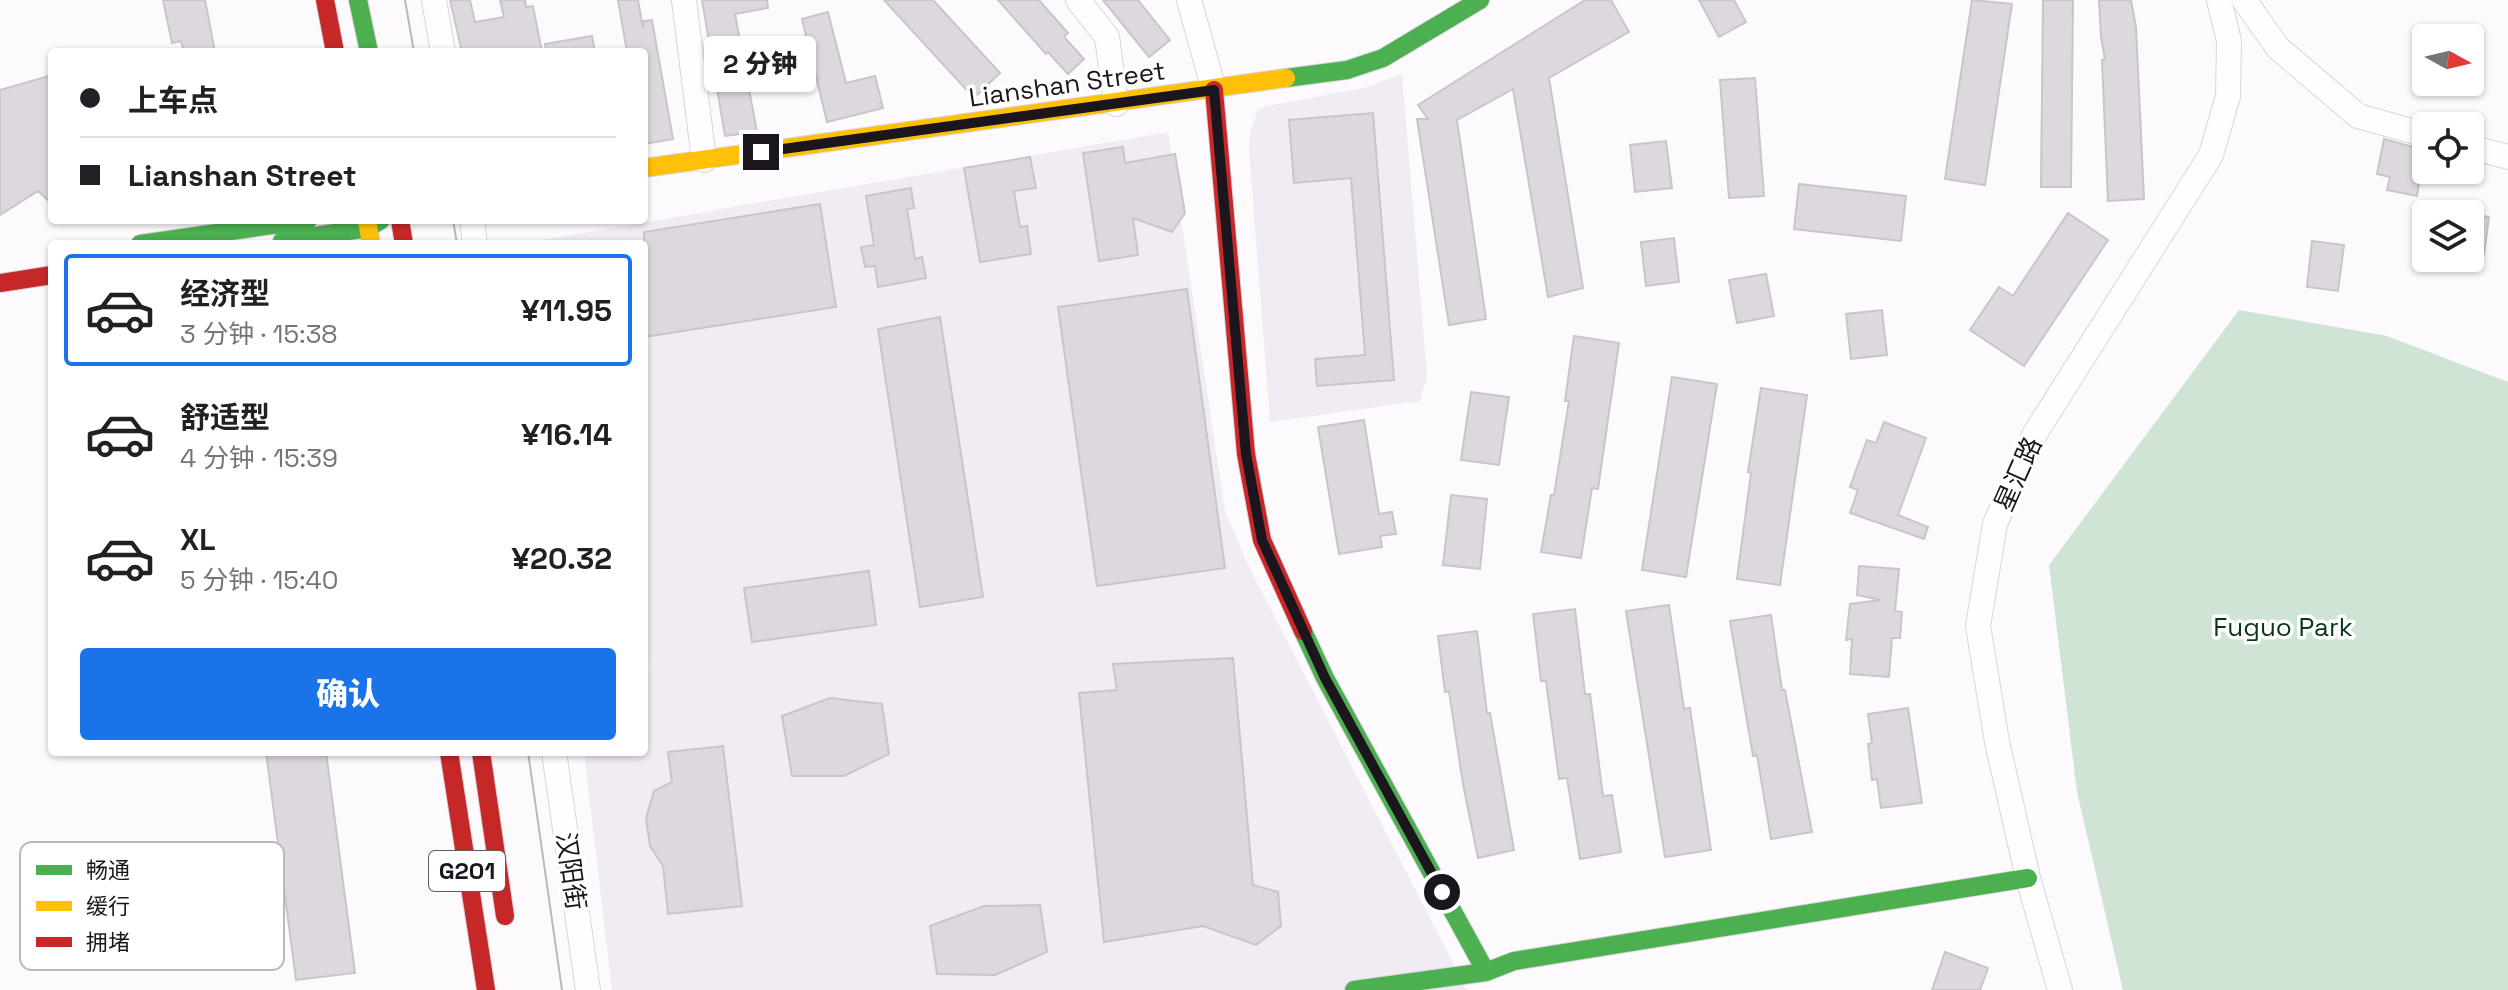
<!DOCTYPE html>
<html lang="zh">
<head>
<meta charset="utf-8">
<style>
  body { margin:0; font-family:"Space Grotesk","Noto Sans SC",sans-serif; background:#f2f2f2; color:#202124; height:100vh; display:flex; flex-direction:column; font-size:30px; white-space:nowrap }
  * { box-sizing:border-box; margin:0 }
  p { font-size:26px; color:#757577 }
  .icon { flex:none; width:44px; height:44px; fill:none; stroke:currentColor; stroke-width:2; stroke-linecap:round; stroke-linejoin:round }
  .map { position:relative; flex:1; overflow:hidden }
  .drawer { position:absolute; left:48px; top:240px; width:600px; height:516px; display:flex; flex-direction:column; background:#fff; border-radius:8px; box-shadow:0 2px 6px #0004 }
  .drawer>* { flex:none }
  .hud { position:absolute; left:48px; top:48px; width:600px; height:176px; border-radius:8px; box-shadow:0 2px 6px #0004; display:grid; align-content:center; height:176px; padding:0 32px; background:#fff }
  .needle { width:52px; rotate:98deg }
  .buttons { position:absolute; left:2412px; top:24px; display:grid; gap:16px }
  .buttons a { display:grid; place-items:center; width:72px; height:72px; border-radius:8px; background:#fff; box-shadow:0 2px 6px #0004; font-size:40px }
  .end { position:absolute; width:36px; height:36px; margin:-18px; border:10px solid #1b151d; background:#fff; box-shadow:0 0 0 4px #fff }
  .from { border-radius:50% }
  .bubble { position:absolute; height:56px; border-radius:8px; background:#fff; box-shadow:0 2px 6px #0004; font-size:26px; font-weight:800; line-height:56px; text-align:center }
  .hud b { display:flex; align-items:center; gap:28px; height:76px; font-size:30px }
  .hud b+b { border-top:2px solid #e0e0e0 }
  .hud i { width:20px; height:20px; background:#202124 }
  ul { padding:14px 0 0; list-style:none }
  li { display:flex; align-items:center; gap:24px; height:112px; margin:0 16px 12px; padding:0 16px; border:4px solid transparent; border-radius:8px }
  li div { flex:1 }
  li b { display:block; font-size:30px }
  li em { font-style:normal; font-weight:800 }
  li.selected { border-color:#1a73e8 }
  li>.icon { width:72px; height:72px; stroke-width:1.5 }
  .cta { display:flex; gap:16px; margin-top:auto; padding:16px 32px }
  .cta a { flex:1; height:92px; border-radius:8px; background:#1a73e8; color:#fff; font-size:32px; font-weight:800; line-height:92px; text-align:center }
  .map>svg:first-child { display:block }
</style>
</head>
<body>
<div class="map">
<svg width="2508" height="990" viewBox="0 0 2508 990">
  <rect width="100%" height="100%" fill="#fcfafd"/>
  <path fill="#f1ebf3" d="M1402,74L1427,375L1420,401L1270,422L1249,150L1250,132L1258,110L1267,106L1364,88Z
    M1168,132L1225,511L1249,567L1467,990H612L584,752H644V666L657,663L644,664V244H519Z"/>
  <path fill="#cfe4d5" d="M2239,310L2387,336L2508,382V990H2123L2077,792L2049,565Z"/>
  <path fill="#dcd8de" stroke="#c9c5cb" stroke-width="2" d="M163,0H205L215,52H184L181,41L172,43Z
    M450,0H470L475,22L504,17L500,0H525L526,7L533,6L542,52H462Z
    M618,0H638L643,28L644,21L652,20L673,139L644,144V52H627Z
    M702,0H767L768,8L735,14L757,132L725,136Z
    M884,0H933L1000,73L974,98Z
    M998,0H1039L1068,33L1064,37L1084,59L1068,74L1048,52L1046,54Z
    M1103,0H1138L1170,40L1149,57Z
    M1585,0H1611L1629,32L1549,78L1583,288L1548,297L1513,89L1457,120L1486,319L1449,325L1417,119H1428L1418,105Z
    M1699,0H1734L1746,22L1719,37Z
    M1972,0L2012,4L1985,185L1945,179Z
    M2043,0H2073L2071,187H2041Z
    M2099,0H2131L2136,27L2144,199L2108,201L2102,60H2105L2101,37Z
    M828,12L846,83L875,76L883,108L827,122L802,19Z
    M592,36L595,52H546L545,44Z
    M52,75V204L38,191L0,215V90Z
    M1755,78L1764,196L1729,198L1720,80Z
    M1373,113L1394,380L1317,386L1315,359L1365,355L1351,178L1294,183L1289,120Z
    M2384,139L2424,150L2417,196L2387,190L2390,177L2377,174Z
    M1666,141L1672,188L1635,192L1630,145Z
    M1123,147L1125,163L1175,154L1185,213L1172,232L1133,218L1138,255L1099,261L1083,153Z
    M1030,157L1036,188L1014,191L1020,227L1027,226L1031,254L980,262L964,168Z
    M1799,184L1906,196L1901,241L1794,229Z
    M911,188L914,208L907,209L915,259L922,257L926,278L878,287L875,266L865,267L861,247L874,245L866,196Z
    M820,204L836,307L644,337V232Z
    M2068,213L2108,240L2024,366L1970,330L1999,287L2013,296Z
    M2470,215L2489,217L2484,254L2470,252Z
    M1674,238L1679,282L1646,286L1641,242Z
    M2312,241L2344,245L2338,291L2307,287Z
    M1766,274L1774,316L1737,323L1729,280Z
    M1187,289L1225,568L1097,586L1058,307Z
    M1882,310L1887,355L1851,359L1846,314Z
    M940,317L983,597L920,607L878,329Z
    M1574,336L1619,343L1598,489L1592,488L1581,558L1541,552L1551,495H1554L1569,401H1565Z
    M1672,377L1717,384L1686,577L1642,570Z
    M1761,388L1807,395L1780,585L1737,579L1751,473L1748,472Z
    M1471,392L1509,397L1499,465L1461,460Z
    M1364,420L1379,514L1392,512L1396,534L1380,536L1382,547L1339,554L1318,427Z
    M1884,422L1926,438L1898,515L1928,527L1924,539L1850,513L1858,490L1850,487L1867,440L1876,443Z
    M1451,495L1487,499L1480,569L1443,565Z
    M1859,566L1899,569L1895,611L1902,612L1900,638H1892L1889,677L1850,674L1852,639L1846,640L1850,604L1881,600L1857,595Z
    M869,571L876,625L752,642L744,588Z
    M1669,605L1684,709L1690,708L1711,850L1665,857L1626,611Z
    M1575,609L1585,694H1590L1603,796L1612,795L1621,852L1580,859L1567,778L1559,779L1546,681H1541L1533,614Z
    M1771,615L1782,690H1785L1812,832L1771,839L1757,755L1753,756L1730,621Z
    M1477,631L1487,713H1490L1514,850L1478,858L1463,784L1449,691L1445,692L1438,636Z
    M1233,658L1253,885L1278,892L1281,926L1256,945L1203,926L1104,942L1079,693L1117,690L1113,664Z
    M830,698L882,704L889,754L844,776H792L782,716Z
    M1908,708L1922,803L1881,808L1877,779L1872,780L1868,744L1872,743L1868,714Z
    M723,746L742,906L668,914L663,866L650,846L646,818L654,791L672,782L668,752Z
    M266,752H326L355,973L296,980Z
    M1040,905L1047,952L995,975L937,974L930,926L984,906Z
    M1945,952L1988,968L1980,990H1932Z"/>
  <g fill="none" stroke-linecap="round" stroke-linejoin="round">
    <defs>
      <path id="street" d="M434,0L443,52
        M684,0L704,160
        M1078,0L1107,37L1116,104
        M1189,0L1214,90
        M2244,0L2278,48L2358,116L2426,135
        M2470,147L2508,157
        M472,220L475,244
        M554,752L588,990
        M2060,990L2028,878L1997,742L1978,626L1995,524L2034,435L2211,155L2228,96L2229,41L2219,0"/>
      <path id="fast" d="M358,0L369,52
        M1286,78L1347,70L1383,58L1480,0
        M282,241L368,228L381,220
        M140,244L308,220
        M1303,631L1325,678L1486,972
        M1354,990L1486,972L1514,961L2028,878"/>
      <path id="slow" d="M644,168L1286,78
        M367,220L371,244"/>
      <path id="jam" d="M325,0L335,52
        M1214,90L1246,454L1262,540L1303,631
        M400,220L404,244
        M0,283L52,275
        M449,752L486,990
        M481,752L505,916"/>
    </defs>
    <use href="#street" stroke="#d9d5da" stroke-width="26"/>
    <use href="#fast" stroke="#d9d5da" stroke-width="20"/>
    <use href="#slow" stroke="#d9d5da" stroke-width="20"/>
    <use href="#jam" stroke="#d9d5da" stroke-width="20"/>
    <use href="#street" stroke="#fffeff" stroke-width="24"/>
    <use href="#fast" stroke="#4caf50" stroke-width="18"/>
    <use href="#slow" stroke="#ffc107" stroke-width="18"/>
    <use href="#jam" stroke="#c62828" stroke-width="18"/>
    <path stroke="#bab9ba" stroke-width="2" d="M405,0L414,52
      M453,220L457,244
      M528,752L562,990"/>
  </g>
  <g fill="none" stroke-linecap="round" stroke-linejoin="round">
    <path stroke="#1b151d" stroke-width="10" d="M761,152L1214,90L1246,454L1262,540L1325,678L1442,892"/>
  </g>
  <g text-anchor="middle" stroke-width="7" stroke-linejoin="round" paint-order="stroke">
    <rect fill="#fff" stroke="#5f5b61" stroke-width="2" x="429" y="851" width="76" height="40" rx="6"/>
    <g font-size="24" font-weight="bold" fill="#1b151d">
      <text x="467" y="879">G201</text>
    </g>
    <g font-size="26" fill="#1b151d" stroke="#fff">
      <text transform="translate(1067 84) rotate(-8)" y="9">Lianshan Street</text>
      <text transform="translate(2018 474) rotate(-66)" y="9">星汇路</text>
      <text transform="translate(571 871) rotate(82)" y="9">汉阳街</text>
    </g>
    <g font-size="26" fill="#07371b" stroke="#fff">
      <text x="2283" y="636">Fuguo Park</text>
    </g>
  </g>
  <rect x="20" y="842" width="264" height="128" rx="12" fill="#fff" stroke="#bbb9bb" stroke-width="2"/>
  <rect x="36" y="865" width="36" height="10" fill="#4caf50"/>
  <rect x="36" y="901" width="36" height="10" fill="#ffc107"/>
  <rect x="36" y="937" width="36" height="10" fill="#c62828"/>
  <g font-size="22" fill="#1b151d">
    <text x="86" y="878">畅通</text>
    <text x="86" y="914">缓行</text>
    <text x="86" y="950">拥堵</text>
  </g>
</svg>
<div class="buttons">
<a><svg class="needle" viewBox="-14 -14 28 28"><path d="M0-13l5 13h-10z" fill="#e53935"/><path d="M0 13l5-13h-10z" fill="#757577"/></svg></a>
<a><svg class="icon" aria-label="locate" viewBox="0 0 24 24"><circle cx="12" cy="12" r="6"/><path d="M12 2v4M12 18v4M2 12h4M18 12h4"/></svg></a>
<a><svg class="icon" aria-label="layers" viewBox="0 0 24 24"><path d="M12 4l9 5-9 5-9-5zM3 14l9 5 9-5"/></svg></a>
</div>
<i class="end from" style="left:1442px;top:892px"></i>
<i class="end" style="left:761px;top:152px"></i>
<div class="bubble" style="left:704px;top:36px;width:112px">2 分钟</div>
<div class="hud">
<b><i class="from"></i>上车点</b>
<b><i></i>Lianshan Street</b>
</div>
<section class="drawer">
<ul>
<li class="selected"><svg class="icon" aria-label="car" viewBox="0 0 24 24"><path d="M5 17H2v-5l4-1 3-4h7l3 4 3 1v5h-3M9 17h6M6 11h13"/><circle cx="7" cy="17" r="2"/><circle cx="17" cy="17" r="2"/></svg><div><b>经济型</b><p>3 分钟 · 15:38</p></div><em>¥11.95</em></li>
<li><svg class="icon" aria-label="car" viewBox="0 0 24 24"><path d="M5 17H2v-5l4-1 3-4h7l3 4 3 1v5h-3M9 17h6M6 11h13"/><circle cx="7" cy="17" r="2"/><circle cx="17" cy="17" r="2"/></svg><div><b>舒适型</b><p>4 分钟 · 15:39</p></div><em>¥16.14</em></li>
<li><svg class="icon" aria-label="car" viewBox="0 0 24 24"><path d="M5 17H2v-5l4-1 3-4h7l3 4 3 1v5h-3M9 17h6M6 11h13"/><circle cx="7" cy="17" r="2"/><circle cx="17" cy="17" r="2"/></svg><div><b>XL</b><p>5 分钟 · 15:40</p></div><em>¥20.32</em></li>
</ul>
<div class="cta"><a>确认</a></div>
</section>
</div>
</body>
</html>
